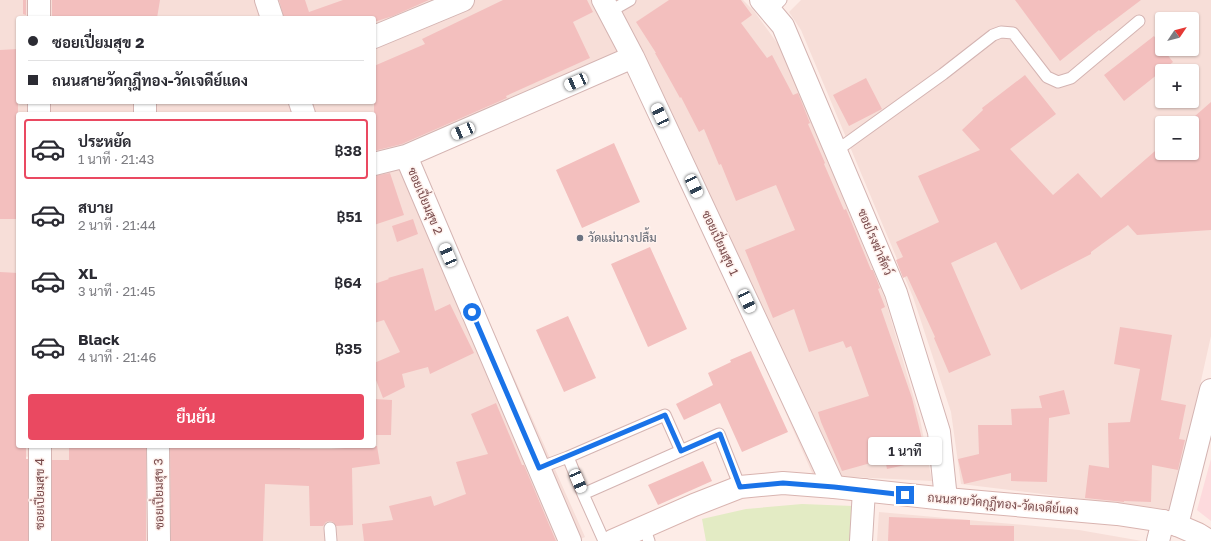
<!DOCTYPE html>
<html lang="th">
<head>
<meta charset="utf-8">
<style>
  body { margin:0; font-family:"Golos Text",Sarabun,sans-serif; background:#f2f2f3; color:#2b2b33; height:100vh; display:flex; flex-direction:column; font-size:15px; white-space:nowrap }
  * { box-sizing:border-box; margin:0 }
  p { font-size:13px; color:#7c7c81 }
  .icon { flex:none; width:22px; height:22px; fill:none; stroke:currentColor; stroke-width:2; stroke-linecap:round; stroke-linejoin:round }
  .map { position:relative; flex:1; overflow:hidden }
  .panel { position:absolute; left:16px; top:112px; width:360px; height:336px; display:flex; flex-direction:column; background:#fff; border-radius:4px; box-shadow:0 1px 3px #0004 }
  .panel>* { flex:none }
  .guide { position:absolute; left:16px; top:16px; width:360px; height:88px; border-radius:4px; box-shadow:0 1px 3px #0004; display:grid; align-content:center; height:88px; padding:0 12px; background:#fff }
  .needle { width:26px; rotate:55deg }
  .fabs { position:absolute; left:1155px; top:12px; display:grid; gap:8px }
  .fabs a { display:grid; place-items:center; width:44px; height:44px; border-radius:4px; background:#fff; box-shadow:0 1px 3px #0004; font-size:20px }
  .end { position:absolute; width:18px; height:18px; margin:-9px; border:5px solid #1a73e8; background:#fff; box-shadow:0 0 0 2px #fff }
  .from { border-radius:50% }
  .bubble { position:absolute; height:28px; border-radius:4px; background:#fff; box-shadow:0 1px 3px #0004; font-size:13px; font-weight:600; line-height:28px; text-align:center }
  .car { position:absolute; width:12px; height:24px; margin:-12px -6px; border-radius:5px; box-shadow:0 0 3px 1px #0007; background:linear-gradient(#fff 24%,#345 0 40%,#fff 0 76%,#345 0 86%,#fff 0) }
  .guide b { display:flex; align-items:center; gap:14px; height:38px; font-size:15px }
  .guide b+b { border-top:1px solid #e1e1e2 }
  .guide i { width:10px; height:10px; background:#2b2b33 }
  ul { padding:7px 0 0; list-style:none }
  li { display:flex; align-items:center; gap:12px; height:60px; margin:0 8px 6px; padding:0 4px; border:2px solid transparent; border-radius:4px }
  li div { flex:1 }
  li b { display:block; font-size:15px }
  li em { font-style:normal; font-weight:600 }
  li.selected { border-color:#ea4961 }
  li>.icon { width:36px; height:36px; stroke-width:1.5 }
  .primary-button { display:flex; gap:8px; margin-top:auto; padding:8px 12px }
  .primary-button a { flex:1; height:46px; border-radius:4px; background:#ea4961; color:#fff; font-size:16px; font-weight:600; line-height:46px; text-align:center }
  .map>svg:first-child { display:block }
</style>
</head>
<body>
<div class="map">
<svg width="1211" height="541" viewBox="0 0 1211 541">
  <rect width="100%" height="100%" fill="#fdece7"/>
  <path fill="#f7ded8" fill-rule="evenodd" d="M0,0H743L754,11L780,47L885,299L920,419L932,481L813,475L634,68L418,161L585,537L576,541H0V509L38,457L0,456ZM18,18H374V102H18ZM18,114H374V446H18Z
    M801,0H1211V336L1172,510L961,484L951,412L913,297L801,30L789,12ZM1162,19H1192V49H1162ZM1162,71H1192V101H1162ZM1162,123H1192V153H1162Z
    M879,512L1079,530L1142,541H877Z"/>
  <path fill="#fddadd" d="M1211,459V521L1197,510Z"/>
  <path fill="#e3ebc4" d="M802,504L853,506L852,541H706L702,519L746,509Z"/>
  <path fill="#f3bfbe" d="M23,0H26V15L23,14Z
    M52,0H160L157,18H80L52,16Z
    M279,0H305L309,12L343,0H429L393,16L374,22V18H284Z
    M503,0H587L593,12L573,22L590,58L506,96L507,98L402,144L374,151V66L425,44L422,39Z
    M669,0H741L752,15L741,23L767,58L772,55L793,95L798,93L810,123L808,124L825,163L824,164L844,210L846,209L871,270H873L880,288L878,289L885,307L881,309L912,398L927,460L887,469L885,459L842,471L821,422L818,412L869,396L851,346L846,348L843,341L809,352L794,309L773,318L745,250L795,230L776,185L736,201L721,164L719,165L704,129L699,132L681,97L680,98L655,53H656L636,22Z
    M1015,0H1141L1100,31L1099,30L1060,61Z
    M1154,36L1162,47V49H1163L1173,62L1124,101L1104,75Z
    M18,49V219H0V50Z
    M1025,75L1056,114L1010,149L1053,195L1078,173L1101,198L1162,145V153H1192V123H1187L1211,102V230L1137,235L1128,225L1091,252V254L1021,290L996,242L951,263L991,355L949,373L934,338L935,337L907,276L903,278L896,260L903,257L896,242L939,222L918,176L980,150L962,130L983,110L982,108Z
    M866,78L882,109L849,126L833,95Z
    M614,143L640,202L582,228L556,170Z
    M390,173L404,215L374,225V176Z
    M413,219L418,234L397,242L392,226Z
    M650,247L687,329L648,347L611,264Z
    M423,268L435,311L450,304L474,353L430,374L428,367L402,374L405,387L383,398L374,375V363L400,352L384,320L374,323V284L389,279L388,278Z
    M0,272L18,273V446H26V459H28V541H0Z
    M568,316L596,378L564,392L536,330Z
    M1120,327L1172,335L1161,400L1186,405L1179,439L1185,440L1178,470L1152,465L1151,502L1124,501V502L1085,498L1089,465L1109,468L1108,423L1130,422L1140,369L1114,364Z
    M751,351L788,432L742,452L720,403L684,420L676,404L713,385L708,373L731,362L730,360Z
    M1064,390L1070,414L1049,418L1047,482L1011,481V473L964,484L958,459L979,454L978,425H1012L1011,409L1042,408L1039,396Z
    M374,399L392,400L391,435H374Z
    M496,403L522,465H524L556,541H364L362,524L393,520L389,506L431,496L434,506L466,494L456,462L488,454L471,414Z
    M69,446H146V541H52V460H69Z
    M170,446H300V449H331L359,447V446H377L380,464L352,468L353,525L336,526L333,522L330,521L326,522L323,526H310L309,486L265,484L263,541H171Z
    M703,461L712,481L658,505L648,485Z
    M889,517L970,520V525L1014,526V541H888Z"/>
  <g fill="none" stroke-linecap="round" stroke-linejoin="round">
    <defs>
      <path id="service" d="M771,10L781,0
        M609,12L630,0
        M836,151L943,74L993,35L1001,32L1013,33L1047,77L1058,82L1071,78L1139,21
        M539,468L568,457
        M583,494L568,457L665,415L681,451
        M644,527L649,541
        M330,528L331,541
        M604,541L583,494L719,434L740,487"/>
      <path id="minor" d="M266,0L272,18
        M603,0L633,57L834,487
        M761,0L783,26L896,293L939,432L946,499
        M39,18V0
        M374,37L463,0
        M39,102V114
        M145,102V114
        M300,102L304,114
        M406,156L633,57
        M374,164L406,156L570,541
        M40,446V541
        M158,446L159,541
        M1177,525L1211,390
        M861,541L864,490
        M1158,541L1163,521"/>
      <path id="secondary" d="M612,541L694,505L740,487L783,483L834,487L946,499L1117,514L1163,521L1177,525L1198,534L1209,541"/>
    </defs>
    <use href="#service" stroke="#d4b4b2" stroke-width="13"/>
    <use href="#minor" stroke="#d4b4b2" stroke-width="24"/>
    <use href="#secondary" stroke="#d9b4b0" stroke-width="24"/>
    <use href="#service" stroke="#fff" stroke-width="11"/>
    <use href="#minor" stroke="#fff" stroke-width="22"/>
    <use href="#secondary" stroke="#fff" stroke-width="22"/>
  </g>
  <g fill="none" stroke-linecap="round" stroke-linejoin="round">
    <path stroke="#1a73e8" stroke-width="5" d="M472,312L539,468L665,415L681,451L720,434L740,487L783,483L834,487L905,495"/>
  </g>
  <circle fill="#6b7280" stroke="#fff2ee" stroke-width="1.5" cx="580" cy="238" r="4"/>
  <g text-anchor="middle" stroke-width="3" stroke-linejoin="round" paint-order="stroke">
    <g font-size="12" fill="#784a4b" stroke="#fff2ee">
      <text transform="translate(425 201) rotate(67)" y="4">ซอยเปี่ยมสุข 2</text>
      <text transform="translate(875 242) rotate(67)" y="4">ซอยโรงฆ่าสัตว์</text>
      <text transform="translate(720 243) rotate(65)" y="4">ซอยเปี่ยมสุข 1</text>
      <text transform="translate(40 494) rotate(-90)" y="4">ซอยเปี่ยมสุข 4</text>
      <text transform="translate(159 494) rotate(-91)" y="4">ซอยเปี่ยมสุข 3</text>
      <text transform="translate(1003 504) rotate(5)" y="4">ถนนสายวัดกุฎีทอง-วัดเจดีย์แดง</text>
    </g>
    <g font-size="12" fill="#5b616d" stroke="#fff2ee" text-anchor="start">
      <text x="588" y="242">วัดแม่นางปลื้ม</text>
    </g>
  </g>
</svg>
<div class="fabs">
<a><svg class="needle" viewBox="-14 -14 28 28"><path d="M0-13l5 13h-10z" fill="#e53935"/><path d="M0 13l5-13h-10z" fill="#7c7c81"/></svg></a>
<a>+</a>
<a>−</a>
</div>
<i class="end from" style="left:472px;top:312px"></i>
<i class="end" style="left:905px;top:495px"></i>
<div class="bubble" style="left:868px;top:437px;width:74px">1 นาที</div>
<i class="car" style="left:576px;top:82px;rotate:246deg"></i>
<i class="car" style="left:660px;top:115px;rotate:335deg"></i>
<i class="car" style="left:463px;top:131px;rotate:247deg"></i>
<i class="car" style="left:694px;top:186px;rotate:155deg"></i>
<i class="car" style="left:448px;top:255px;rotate:337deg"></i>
<i class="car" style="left:747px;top:301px;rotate:155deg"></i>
<i class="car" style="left:578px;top:481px;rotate:157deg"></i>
<div class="guide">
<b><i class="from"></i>ซอยเปี่ยมสุข 2</b>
<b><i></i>ถนนสายวัดกุฎีทอง-วัดเจดีย์แดง</b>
</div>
<section class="panel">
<ul>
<li class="selected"><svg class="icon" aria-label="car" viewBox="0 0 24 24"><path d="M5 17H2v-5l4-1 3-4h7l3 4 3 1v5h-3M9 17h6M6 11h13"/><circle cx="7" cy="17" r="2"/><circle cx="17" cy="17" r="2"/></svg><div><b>ประหยัด</b><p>1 นาที · 21:43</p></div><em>฿38</em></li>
<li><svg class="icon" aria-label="car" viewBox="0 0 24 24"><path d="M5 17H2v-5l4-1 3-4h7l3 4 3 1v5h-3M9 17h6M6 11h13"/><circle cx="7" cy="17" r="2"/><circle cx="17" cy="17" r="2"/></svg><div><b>สบาย</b><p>2 นาที · 21:44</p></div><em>฿51</em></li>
<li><svg class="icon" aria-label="car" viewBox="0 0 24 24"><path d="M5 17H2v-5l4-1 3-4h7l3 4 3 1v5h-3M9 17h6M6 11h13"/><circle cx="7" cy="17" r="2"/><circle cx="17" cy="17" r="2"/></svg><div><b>XL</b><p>3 นาที · 21:45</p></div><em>฿64</em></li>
<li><svg class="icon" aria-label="car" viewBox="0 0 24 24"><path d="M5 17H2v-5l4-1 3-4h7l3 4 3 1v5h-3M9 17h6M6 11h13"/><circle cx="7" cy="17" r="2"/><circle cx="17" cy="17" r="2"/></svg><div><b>Black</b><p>4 นาที · 21:46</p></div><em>฿35</em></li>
</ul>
<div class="primary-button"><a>ยืนยัน</a></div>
</section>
</div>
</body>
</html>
